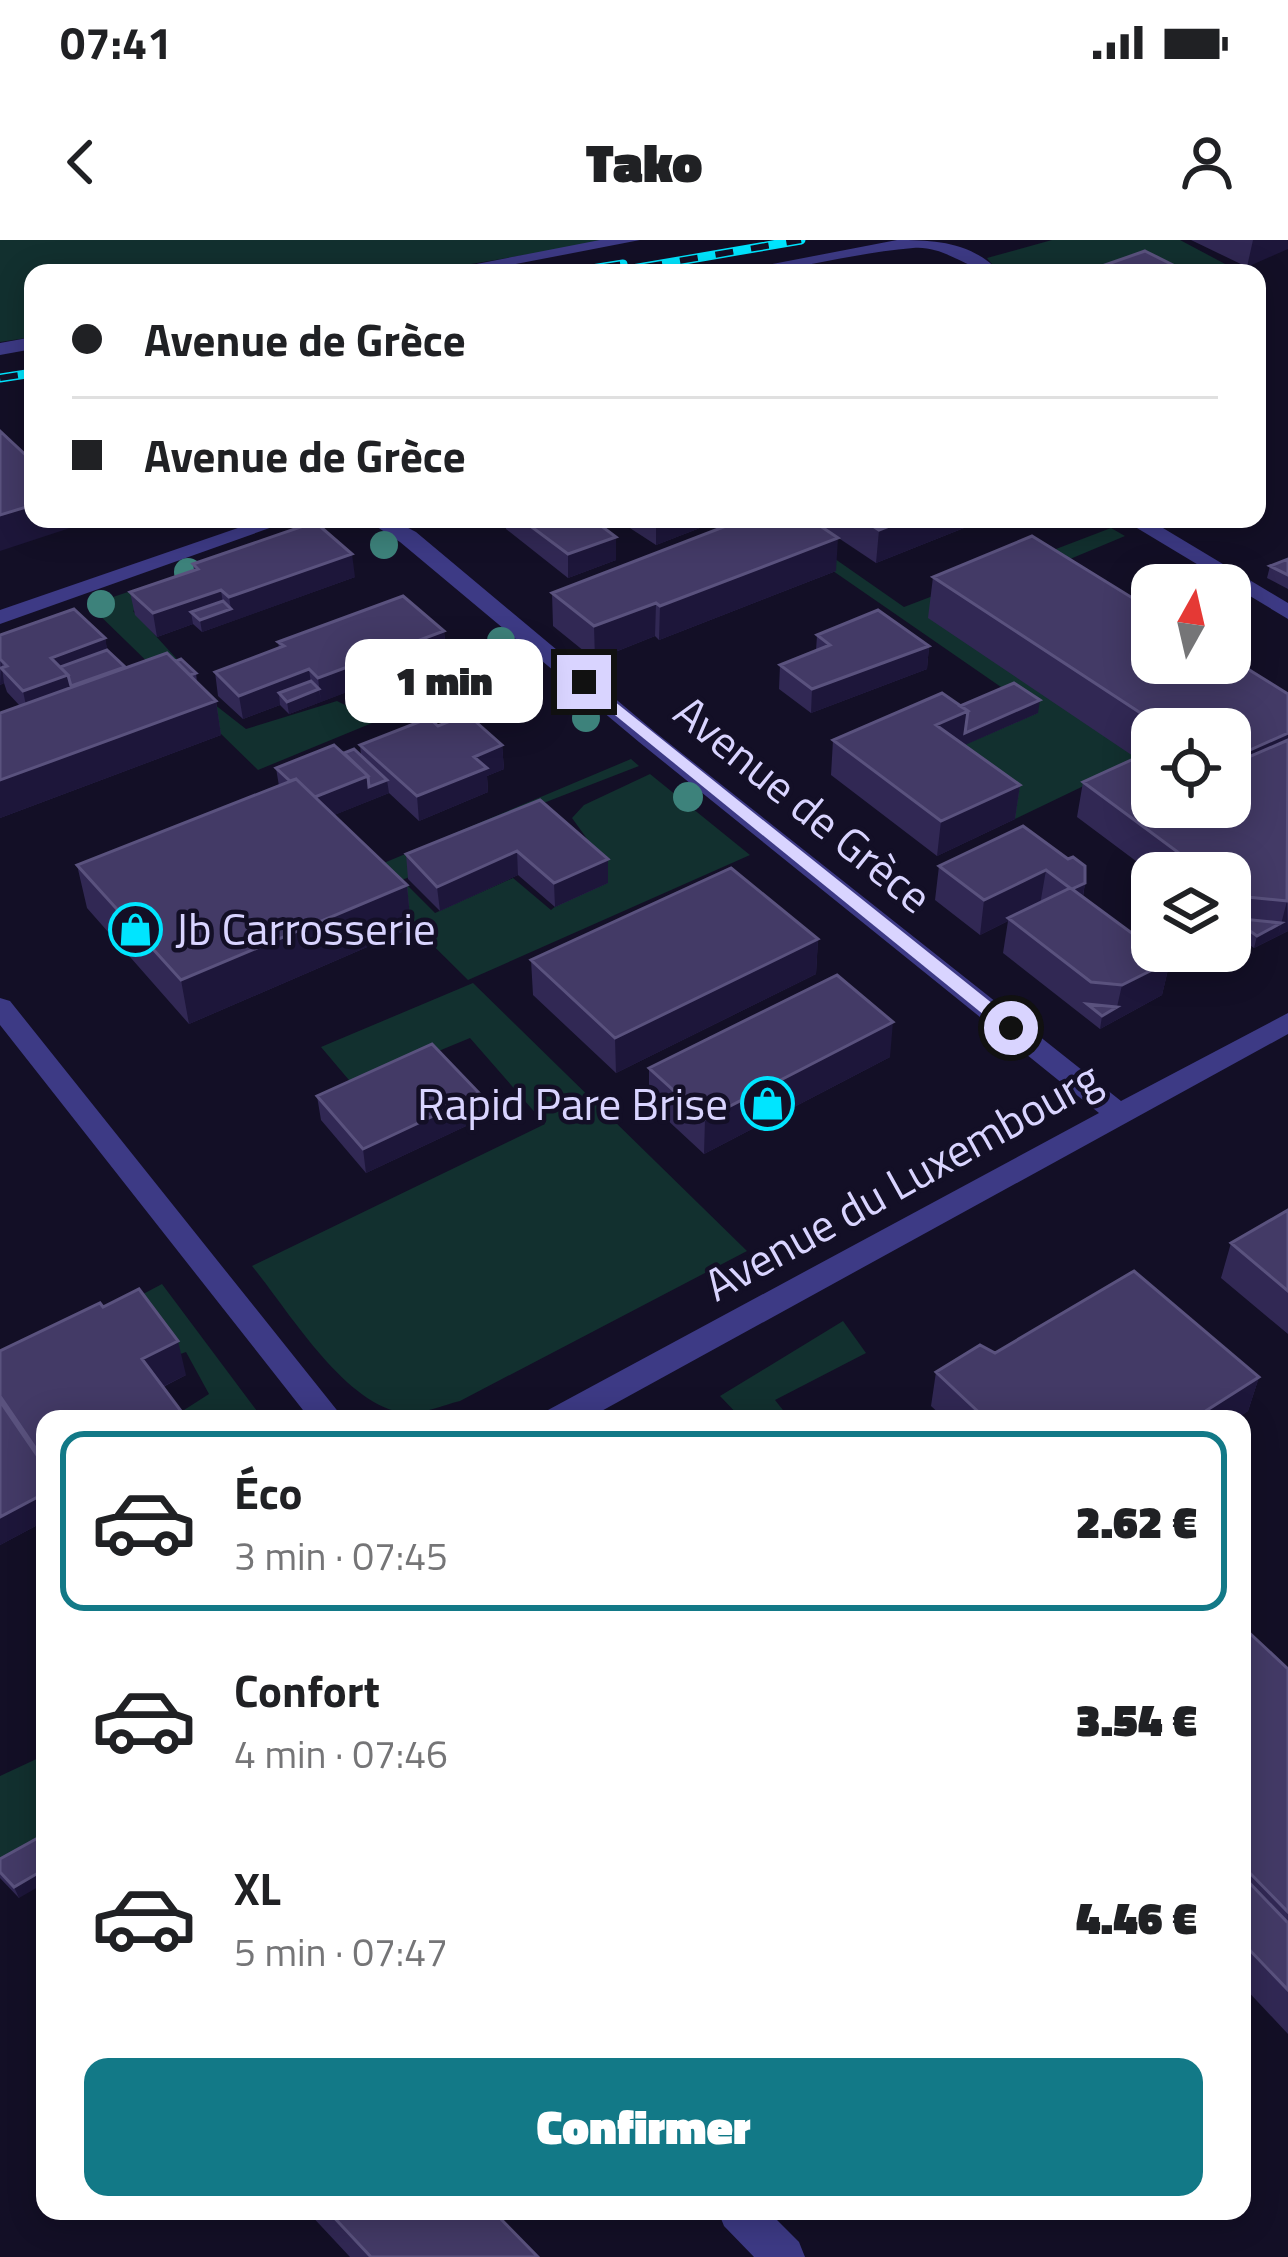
<!DOCTYPE html>
<html lang="fr">
<head>
<meta charset="utf-8">
<style>
  body { margin:0; font-family:"Titillium Web",sans-serif; background:#f6f6f6; color:#202124; height:100vh; display:flex; flex-direction:column; font-size:45px; white-space:nowrap }
  * { box-sizing:border-box; margin:0 }
  p { font-size:39px; color:#757577 }
  .icon { flex:none; width:66px; height:66px; fill:none; stroke:currentColor; stroke-width:2; stroke-linecap:round; stroke-linejoin:round }
  .map { position:relative; flex:1; overflow:hidden }
  .drawer { position:absolute; left:36px; top:1170px; width:1215px; height:810px; display:flex; flex-direction:column; background:#fff; border-radius:24px; box-shadow:0 6px 30px #0003 }
  .drawer>* { flex:none }
  .top-card { position:absolute; left:24px; top:24px; width:1242px; height:264px; border-radius:24px; box-shadow:0 6px 30px #0003; display:grid; align-content:center; height:264px; padding:0 48px; background:#fff }
  .needle { width:78px; rotate:8deg }
  .fabs { position:absolute; left:1131px; top:324px; display:grid; gap:24px }
  .fabs a { display:grid; place-items:center; width:120px; height:120px; border-radius:24px; background:#fff; box-shadow:0 6px 30px #0003; font-size:60px }
  .end { position:absolute; width:54px; height:54px; margin:-27px; border:15px solid #d9d4ff; background:#111; box-shadow:0 0 0 6px #111 }
  .from { border-radius:50% }
  .bubble { position:absolute; height:84px; border-radius:24px; background:#fff; box-shadow:0 6px 30px #0003; font-size:39px; font-weight:800; line-height:84px; text-align:center }
  .top-card b { display:flex; align-items:center; gap:42px; height:114px; font-size:45px }
  .top-card b+b { border-top:3px solid #e0e0e0 }
  .top-card i { width:30px; height:30px; background:#202124 }
  ul { padding:21px 0 0; list-style:none }
  li { display:flex; align-items:center; gap:36px; height:180px; margin:0 24px 18px; padding:0 24px; border:6px solid transparent; border-radius:24px }
  li div { flex:1 }
  li b { display:block; font-size:45px }
  li em { font-style:normal; font-weight:800 }
  li.on { border-color:#127987 }
  li>.icon { width:108px; height:108px; stroke-width:1.5 }
  .button { display:flex; gap:24px; margin-top:auto; padding:24px 48px }
  .button a { flex:1; height:138px; border-radius:24px; background:#127987; color:#fff; font-size:48px; font-weight:800; line-height:138px; text-align:center }
  .status { display:flex; justify-content:space-between; align-items:center; height:84px; padding:0 60px; background:#fff; direction:ltr }
  .status svg { height:33px; fill:currentColor }
  header { display:flex; justify-content:space-between; align-items:center; height:156px; padding:0 48px; background:#fff; font-size:54px; font-weight:800 }
  .map>svg:first-child { display:block }
</style>
</head>
<body>
<div class="status"><b>07:41</b><svg viewBox="0 0 49 12"><path d="M0 12V9h3v3zM5 12V6h3v6zM10 12V3h3v9zM15 12V0h3v12zM26 1h20v11H26zM47 4h2v5h-2z"/></svg></div>
<header><svg class="icon" aria-label="back" viewBox="0 0 24 24"><path d="M15 5l-7 7 7 7"/></svg>Tako<svg class="icon" aria-label="person" viewBox="0 0 24 24"><circle cx="12" cy="8" r="4"/><path d="M4 21q1-7 8-7t8 7"/></svg></header>
<div class="map">
<svg width="1288" height="2017" viewBox="0 0 1288 2017">
  <rect width="100%" height="100%" fill="#130f26"/>
  <path fill="#12302f" d="M0,0H615L417,33H33V97L0,102Z
    M1052,0H1180L1227,25L1207,33H999L987,18Z
    M722,279H826L795,291L904,367L1111,288L1125,296L1027,337L1152,529H1119L1015,579L933,519L1037,472L765,284L741,292Z
    M269,305L188,351L133,371L185,428L164,438L89,365Z
    M196,450L246,489L337,461L377,481L258,530L178,452Z
    M631,519L639,526L515,574L534,587L402,640L435,673L513,638L551,670L606,625L572,578L584,565L650,534L750,615L468,740L360,633Z
    M473,743L747,1011L460,1161C443,1165 421,1175 405,1173C345,1166 289,1071 252,1026L545,884L470,798L354,846L321,807Z
    M162,1044L263,1179H170L209,1154L186,1112L172,1117L60,1098Z
    M843,1081L866,1113L775,1160L790,1179H742L720,1156Z
    M45,1515V1608L0,1633V1536Z"/>
  <g fill="none" stroke-linecap="round" stroke-linejoin="round">
    <path fill="#3d3a85" fill-rule="evenodd" d="M600,0H640L470,33H430Z
      M897,0C936,0 972,2 1001,33C969,33 947,5 913,8C850,13 790,33 726,33Z
      M33,97V109L0,115V103Z
      M264,279H295L0,384V370Z
      M365,279H391L416,292L655,492L1121,861L1288,773V794L587,1179H543L548,1170L1099,873L639,502L400,302Z
      M1122,279H1148L1288,363V379Z
      M0,758L10,761L344,1179H310L0,785Z
      M718,1971H768L799,2002L805,2017H754L724,1986Z"/>
    <defs>
      <path id="rail" d="M567,33L623,24
        M609,33L801,0
        M0,138L33,133"/>
    </defs>
    <use href="#rail" stroke="#00e5ff" stroke-width="9"/>
    <use href="#rail" stroke="#130f26" stroke-width="6" stroke-dasharray="18" stroke-linecap="butt"/>
  </g>
  <g fill="#3d827b">
    <circle cx="384" cy="305" r="14"/>
    <circle cx="188" cy="332" r="14"/>
    <circle cx="101" cy="364" r="14"/>
    <circle cx="501" cy="401" r="14"/>
    <circle cx="586" cy="478" r="14"/>
    <circle cx="688" cy="557" r="15"/>
  </g>
  <path fill="#312854" fill-rule="evenodd" d="M1191,0H1288L1247,27Z
    M505,279H592L616,320L568,338L506,289Z
    M616,279H723L656,305Z
    M817,279H979V282L876,323L816,283Z
    M1288,319V349L1267,338L1270,326Z
    M193,324L355,337L202,392L193,384L157,397L135,375L130,352L194,330Z
    M836,331L659,400L655,396L595,420L553,386L552,353Z
    M933,337L1288,454V691L1254,708L1230,691V633H1152L1077,577L1083,542L1136,518L928,378ZM1152,489H1230V567H1152Z
    M444,391L446,414L289,474L280,465L243,479L218,456L215,432L279,408L278,402Z
    M0,395L105,398L107,410L125,428L176,421L196,433L197,442L216,461L221,495L0,578V473L20,466L7,452L4,443L0,445Z
    M817,395L929,406L927,429L811,473L779,449L780,425L816,411Z
    M509,415L532,433L522,437L509,427Z
    M960,466L1038,473L964,505L1020,545L1015,579L937,616L831,535L833,500Z
    M438,486L502,505L504,529L487,536L488,552L419,581L389,553L334,575L407,645L411,688L189,784L87,668L77,625L279,546L276,528L344,513L361,516L360,505Z
    M540,560L608,619V643L555,667L518,635L440,671L408,639L406,614Z
    M1023,586L1085,643L1083,657L1170,721L1162,755L1100,789L1003,713L1008,681L980,695L935,660L939,626Z
    M818,699L816,734L616,833L533,755L531,720Z
    M890,817L704,914L649,863V828Z
    M317,856L481,879L366,933L321,880Z
    M1288,970V1094L1221,1038L1231,1003Z
    M0,1111L186,1135L163,1147L181,1171L183,1179H45V1281L0,1305Z
    M995,1113L1259,1137L1248,1171L1236,1179H945L931,1166L936,1132Z
    M1242,1386L1288,1429V1794L1242,1745Z
    M45,1594L19,1658L0,1638V1619Z
    M307,1971H493L538,2017H350Z"/>
  <path fill="#1d163a" d="M1253,0H1288V9L1247,27Z
    M33,265V279H71L73,287L0,311V275Z
    M656,279H723L656,305Z
    M907,279H979V282L876,323L879,290Z
    M616,297V320L568,338V314Z
    M838,298L836,331L659,400L660,366Z
    M352,314L355,337L233,381L229,357Z
    M221,350L224,371L231,369L233,381L202,392L200,380L191,372L193,384L157,397L153,373Z
    M656,363L655,396L595,420L594,386Z
    M444,391L446,414L321,462L318,438Z
    M105,398L110,422L125,427L28,475L23,451L51,418Z
    M929,406L927,429L811,473L812,449Z
    M1,419L4,443L0,445Z
    M532,421V433L522,437L521,425Z
    M309,429L312,452L319,449L321,462L289,474L287,462L279,453L280,465L243,479L239,456Z
    M1040,460L1038,473L933,519L936,485L968,471Z
    M216,461L221,495L0,578V540Z
    M1288,493V530L1230,557V519Z
    M502,505L504,529L487,536L488,552L419,581L417,556L474,517Z
    M368,536L387,540L389,553L312,584L309,559Z
    M1020,545L1015,579L937,616L941,581Z
    M517,611L518,635L440,671L437,647Z
    M608,619V643L555,667L554,643Z
    M1046,630L1040,665L1008,678V681L980,695L984,660Z
    M1085,643L1079,677L1072,649Z
    M407,645L411,688L189,784L181,740Z
    M1287,661L1288,691L1278,696Z
    M1281,683L1278,696L1254,708L1257,696Z
    M818,699L816,734L616,833L615,798Z
    M1170,721L1162,755L1100,789L1102,776L1117,767L1122,745Z
    M893,782L890,817L704,914L705,879Z
    M480,854L481,879L366,933L363,909Z
    M178,1101L186,1135L150,1153L142,1119Z
    M1259,1137L1248,1171L1236,1179H1193Z
    M181,1171L183,1179H165Z
    M45,1253V1281L0,1305V1277Z
    M45,1629V1643L19,1658L14,1647Z"/>
  <path fill="#433a66" stroke="#5a527e" stroke-width="3" d="M1145,11L1189,33H1082Z
    M0,191L33,222V265L0,275Z
    M521,279H592L616,297L568,314Z
    M744,279H810L838,298L660,366L656,363L594,386L552,353Z
    M862,279H907L879,290Z
    M315,282L352,314L229,357L221,350L153,373L130,352L198,329L193,324Z
    M1032,296L1152,370V423H1230V418L1288,454V493L1230,519V489H1165L933,337Z
    M1288,319V335L1270,326Z
    M403,356L444,391L318,438L309,429L239,456L215,432L284,406L278,402Z
    M223,361L231,369L200,380L191,372Z
    M74,369L105,398L51,418L68,435L23,451L1,428L7,426L0,419V395Z
    M878,370L929,406L812,449L780,425L830,405L817,395Z
    M107,410L125,427L71,446L68,435L60,427Z
    M519,411L532,421L521,425L509,415Z
    M167,413L216,461L0,540V473Z
    M181,419L196,433L190,435L176,421Z
    M311,441L319,449L287,462L279,453Z
    M1014,443L1040,460L965,493L968,471L960,466Z
    M942,453L968,471L936,485L1020,545L941,581L833,500Z
    M467,474L502,505L474,517L487,528L417,556L360,505L429,478L438,486Z
    M1288,500L1287,661L1237,656L1230,650V633H1206L1083,542L1151,511L1152,567H1230V525Z
    M334,505L368,536L315,557L296,539L290,541L276,528Z
    M354,509L387,540L369,547L368,536L344,513Z
    M296,539L407,645L181,740L77,625Z
    M540,560L608,619L554,643L517,611L437,647L406,614Z
    M1023,586L1068,619L1073,617L1085,626V643L1072,649L1152,708V711H1157L1170,721L1122,745L1091,742L1008,678L1070,648L1046,630L984,660L939,626Z
    M731,628L818,699L615,798L531,720Z
    M1232,678L1281,683L1257,696Z
    M837,735L893,782L705,879L649,828Z
    M1087,764L1117,767L1102,776Z
    M432,804L480,854L363,909L317,856Z
    M1288,970V1051L1231,1003Z
    M1134,1031L1259,1137L1193,1179H986L936,1132L980,1105L995,1113Z
    M139,1049L178,1101L142,1119L181,1171L165,1179H45V1222L0,1156V1111L100,1063L103,1067Z
    M0,1161L45,1227V1253L0,1277Z
    M1242,1386L1288,1429V1672L1242,1625Z
    M45,1594V1629L14,1647L0,1632V1619Z
    M1242,1635L1288,1683V1750L1242,1702Z
    M328,1971H493L538,2017H371Z"/>
  <path fill="#d9d4ff" d="M584,437L1018,784V792H1005L578,445V438Z"/>
  <defs>
    <symbol id="shop-ring" viewBox="-11 -11 22 22"><circle r="9.5" fill="#130f26" stroke="#00e5ff" stroke-width="1.5"/><path d="M-5-2.5h2.3a2.7 3.5 0 0 1 5.4 0H5L5.5 6h-11ZM-1.5-2.5h3a1.5 2.3 0 0 0-3 0Z" fill="#00e5ff"/></symbol>
  </defs>
  <g fill-rule="evenodd">
    <use href="#shop-ring" x="106" y="660" width="59" height="59"/>
    <use href="#shop-ring" x="738" y="834" width="59" height="59"/>
  </g>
  <g text-anchor="middle" stroke-width="9" stroke-linejoin="round" paint-order="stroke">
    <g font-size="45" fill="#d9d4ff" stroke="#130f26">
      <text transform="translate(803 564) rotate(39)" y="16">Avenue de Grèce</text>
      <text transform="translate(902 941) rotate(-29)" y="16">Avenue du Luxembourg</text>
    </g>
    <g font-size="45" fill="#d9d4ff" stroke="#130f26" text-anchor="start">
      <text x="175" y="705">Jb Carrosserie</text>
      <text x="728" y="880" text-anchor="end">Rapid Pare Brise</text>
    </g>
  </g>
</svg>
<div class="fabs">
<a><svg class="needle" viewBox="-14 -14 28 28"><path d="M0-13l5 13h-10z" fill="#e53935"/><path d="M0 13l5-13h-10z" fill="#757577"/></svg></a>
<a><svg class="icon" aria-label="locate" viewBox="0 0 24 24"><circle cx="12" cy="12" r="6"/><path d="M12 2v4M12 18v4M2 12h4M18 12h4"/></svg></a>
<a><svg class="icon" aria-label="layers" viewBox="0 0 24 24"><path d="M12 4l9 5-9 5-9-5zM3 14l9 5 9-5"/></svg></a>
</div>
<i class="end from" style="left:1011px;top:788px"></i>
<i class="end" style="left:584px;top:442px"></i>
<div class="bubble" style="left:345px;top:399px;width:198px">1 min</div>
<div class="top-card">
<b><i class="from"></i>Avenue de Grèce</b>
<b><i></i>Avenue de Grèce</b>
</div>
<section class="drawer">
<ul>
<li class="on"><svg class="icon" aria-label="car" viewBox="0 0 24 24"><path d="M5 17H2v-5l4-1 3-4h7l3 4 3 1v5h-3M9 17h6M6 11h13"/><circle cx="7" cy="17" r="2"/><circle cx="17" cy="17" r="2"/></svg><div><b>Éco</b><p>3 min · 07:45</p></div><em>2.62 €</em></li>
<li><svg class="icon" aria-label="car" viewBox="0 0 24 24"><path d="M5 17H2v-5l4-1 3-4h7l3 4 3 1v5h-3M9 17h6M6 11h13"/><circle cx="7" cy="17" r="2"/><circle cx="17" cy="17" r="2"/></svg><div><b>Confort</b><p>4 min · 07:46</p></div><em>3.54 €</em></li>
<li><svg class="icon" aria-label="car" viewBox="0 0 24 24"><path d="M5 17H2v-5l4-1 3-4h7l3 4 3 1v5h-3M9 17h6M6 11h13"/><circle cx="7" cy="17" r="2"/><circle cx="17" cy="17" r="2"/></svg><div><b>XL</b><p>5 min · 07:47</p></div><em>4.46 €</em></li>
</ul>
<div class="button"><a>Confirmer</a></div>
</section>
</div>
</body>
</html>
